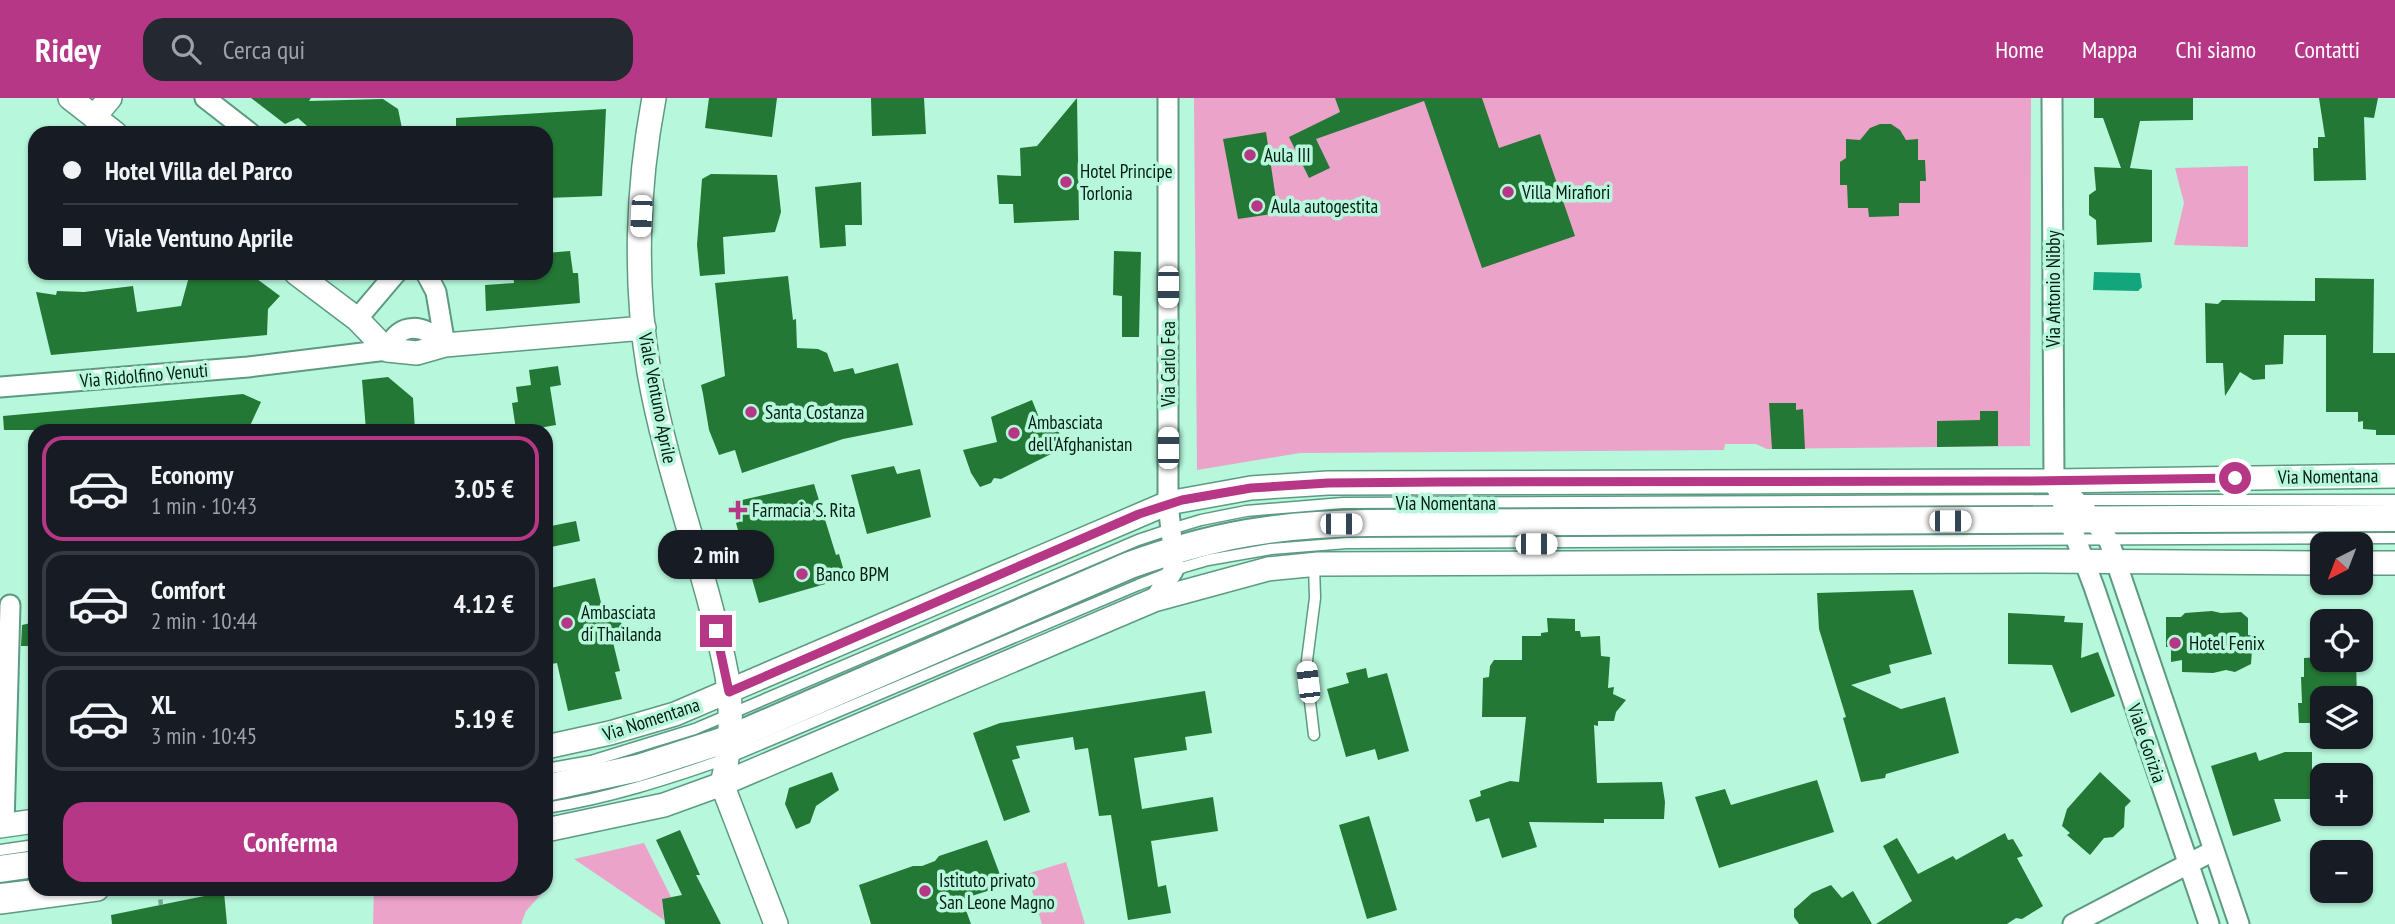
<!DOCTYPE html>
<html lang="it">
<head>
<meta charset="utf-8">
<style>
  body { margin:0; font-family:"PT Sans Narrow",sans-serif; background:#242831; color:#f1f3f6; height:100vh; display:flex; flex-direction:column; font-size:26px; white-space:nowrap }
  * { box-sizing:border-box; margin:0 }
  p { font-size:23px; color:#9ea1a6 }
  .icon { flex:none; width:38px; height:38px; fill:none; stroke:currentColor; stroke-width:2; stroke-linecap:round; stroke-linejoin:round }
  .map { position:relative; flex:1; overflow:hidden }
  .details { position:absolute; left:28px; top:326px; width:525px; height:472px; display:flex; flex-direction:column; background:#171b24; border-radius:21px; box-shadow:0 2px 5px #0004 }
  .details>* { flex:none }
  .hud { position:absolute; left:28px; top:28px; width:525px; height:154px; border-radius:21px; box-shadow:0 2px 5px #0004; display:grid; align-content:center; height:154px; padding:0 35px; background:#171b24 }
  .needle { width:46px; rotate:222deg }
  .controls { position:absolute; left:2310px; top:434px; display:grid; gap:14px }
  .controls a { display:grid; place-items:center; width:63px; height:63px; border-radius:14px; background:#171b24; box-shadow:0 2px 5px #0004; font-size:35px }
  .end { position:absolute; width:32px; height:32px; margin:-16px; border:9px solid #b63785; background:#fff; box-shadow:0 0 0 4px #fff }
  .from { border-radius:50% }
  .bubble { position:absolute; height:49px; border-radius:21px; background:#171b24; box-shadow:0 2px 5px #0004; font-size:23px; font-weight:700; line-height:49px; text-align:center }
  .car { position:absolute; width:21px; height:42px; margin:-21px -10px; border-radius:9px; box-shadow:0 0 5px 2px #0007; background:linear-gradient(#fff 24%,#345 0 40%,#fff 0 76%,#345 0 86%,#fff 0) }
  .hud b { display:flex; align-items:center; gap:24px; height:66px; font-size:26px }
  .hud b+b { border-top:2px solid #363941 }
  .hud i { width:18px; height:18px; background:#f1f3f6 }
  ul { padding:12px 0 0; list-style:none }
  li { display:flex; align-items:center; gap:21px; height:105px; margin:0 14px 10px; padding:0 21px; border:4px solid #363941; border-radius:21px }
  li div { flex:1 }
  li b { display:block; font-size:26px }
  li em { font-style:normal; font-weight:700 }
  li.active { border-color:#b63785 }
  li>.icon { width:63px; height:63px; stroke-width:1.5 }
  .button { display:flex; gap:14px; margin-top:auto; padding:14px 35px }
  .button a { flex:1; height:80px; border-radius:21px; background:#b63785; color:#fff; font-size:28px; font-weight:700; line-height:80px; text-align:center }
  header { display:flex; align-items:center; gap:42px; box-sizing:border-box; height:98px; padding:0 35px; background:#b63785; color:#fff }
  header strong { font-size:33px }
  nav { display:flex; gap:38px; margin-inline-start:auto; font-size:24px }
  .search { width:490px; height:63px; background:#242831; display:flex; align-items:center; gap:18px; box-sizing:border-box; padding:0 24px; border-radius:21px; color:#9ea1a6; font-size:26px }
  .map>svg:first-child { display:block }
</style>
</head>
<body>
<header>
<strong>Ridey</strong>
<div class="search"><svg class="icon" aria-label="search" viewBox="0 0 24 24"><circle cx="10" cy="10" r="6"/><path d="M15 15l6 6"/></svg>Cerca qui</div>
<nav><a>Home</a><a>Mappa</a><a>Chi siamo</a><a>Contatti</a></nav>
</header>
<div class="map">
<svg width="2395" height="826" viewBox="0 0 2395 826">
  <rect width="100%" height="100%" fill="#b7f7dc"/>
  <path fill="#eba3c9" d="M1194,0H2031L2030,348L1767,351L1756,346H1725L1724,352L1300,355L1197,372Z
    M2248,68V149L2174,147L2184,105L2175,70Z
    M644,745L671,799L662,801L664,822L574,761Z
    M1066,764L1085,826H1042L1027,776Z
    M374,791H546L526,813L521,826H373Z"/>
  <path fill="#13a67d" d="M2094,174L2140,175L2142,189L2138,193L2093,192Z"/>
  <path fill="#247835" d="M251,0H311L309,3L383,1L398,11L403,35H315L298,20L285,26Z
    M709,0H777L772,39L705,30Z
    M871,0H924L926,36L872,38Z
    M1077,0L1079,122L1014,125L1013,106H999L997,77L1021,78L1020,50L1037,48Z
    M1335,0H1482L1499,50L1540,36L1575,138L1482,170L1424,3L1316,41L1330,70L1309,80L1289,39L1340,14Z
    M2094,0H2193V22L2140,23L2130,70L2152,72V144L2097,147L2096,122L2089,117V97L2096,92L2094,69L2121,70L2103,20H2094Z
    M2319,0H2378L2374,20L2364,19L2366,82L2314,83L2313,50H2318V39H2325Z
    M606,11L602,98L546,100V35H456V20Z
    M1880,26H1891L1900,32L1906,42L1918,41V62H1925L1926,83H1920V105H1899V118L1869,119L1868,110H1848L1847,87H1840V64L1846,60V41L1860,42L1870,30Z
    M1266,34L1278,115L1238,121L1223,41Z
    M711,76L777,77L781,114L775,134L723,139L725,176L700,178L697,147L702,81Z
    M861,84L862,127H845L846,148L820,150L815,89Z
    M570,153L573,175H578L580,205L486,213L485,187L514,185L513,177L523,175H546V155Z
    M1114,153L1141,154L1139,239H1122V198L1113,197Z
    M190,175H249L280,198L268,211L267,237L51,257L36,194L56,197L57,193L84,194L133,188L137,214L181,208Z
    M788,178L793,222L796,221L797,250L818,251L827,255L834,274L853,270L855,276L898,265L913,327L843,341L742,375L735,352L719,357L709,332L703,296L701,287L725,278L715,185Z
    M2315,180L2374,181L2373,255H2395V337H2376V332L2363,331V323L2358,324V314H2326V237H2284L2283,266L2265,267V281L2253,282L2240,274L2225,298L2223,265H2206L2205,205L2218,206L2222,202L2315,203Z
    M558,268L561,287L550,289L556,327L539,330L538,332H516L512,305L518,304L516,289L531,287L529,272Z
    M388,279L413,300L415,332H366L362,282Z
    M243,296L261,304L248,332H4L3,318Z
    M1032,302L1040,322L1052,317L1065,349L1001,381L994,380L991,385L980,389L971,375L963,352L997,344L991,319Z
    M1769,305H1796V312L1803,311L1805,351H1772Z
    M1980,313H1998V348L1937,349V323L1980,322Z
    M894,368L897,376L920,371L931,419L867,436L851,377Z
    M814,386L836,457L839,456L846,480L759,505L736,425L739,424L733,404Z
    M576,423L580,443L546,450V429Z
    M595,480L603,513L618,510L623,533L611,536L620,573L615,574L622,601L568,613L557,565L551,566L546,545V491Z
    M1913,492L1932,556L1889,567L1891,575L1851,587L1901,611L1945,599L1959,655L1886,676L1885,680L1861,684L1843,620L1846,619L1819,531L1817,495Z
    M2212,513L2221,515L2241,514L2248,520V537L2253,538L2251,566L2235,574L2226,572L2213,575L2182,574V562L2171,564V549H2166V519H2181L2185,515Z
    M2008,515L2065,518L2064,524L2083,525L2081,560L2098,554L2115,598L2071,615L2052,567L2008,566Z
    M1547,520L1575,521V533H1580L1581,539L1600,538L1601,558L1610,559L1608,590L1614,589L1613,596L1626,602L1616,614L1614,623H1598V628L1594,627L1597,685L1662,684L1665,704L1664,721H1604V725L1529,724L1537,749L1502,760L1489,720L1476,724L1469,702L1481,698L1480,693L1510,683L1519,684L1526,619H1482L1483,580L1489,579L1490,568L1494,562H1522V538H1541V535L1548,534Z
    M35,524V548H21L22,527Z
    M2322,559V562H2356L2357,600H2322V625H2299L2298,605H2302L2301,579H2304V560Z
    M1366,570L1368,580L1387,575L1409,653L1378,662L1375,651L1346,659L1327,591L1349,585L1346,575Z
    M1205,593L1212,635L1185,639L1187,652L1134,660L1142,711L1213,699L1218,733L1151,743L1158,789L1166,787L1171,815L1128,822L1111,717L1099,718L1088,650L1075,652L1073,639L1016,648L1020,660L1012,662L1030,714L1004,723L973,635L1000,625Z
    M2256,654L2259,663L2285,654H2312V701H2274L2281,723L2233,738L2211,668Z
    M832,674L839,692L816,708L810,725L796,731L785,706L789,690Z
    M2100,674L2131,703L2125,709L2124,729L2113,739L2104,740L2090,757L2067,737L2070,735L2062,728L2067,711Z
    M1817,682L1834,734L1719,770L1695,699L1725,691L1731,707Z
    M1369,718L1397,812L1367,821L1339,727Z
    M680,732L700,777H696L721,826H665L662,801L682,797L656,742Z
    M2005,735L2008,742L2013,741L2023,758L2017,760L2043,808L2022,821L2016,820L2007,826H1876L1912,803L1883,748L1897,740L1918,776L1953,758L1956,762Z
    M987,742L1002,782L997,790L962,801L971,826H871L859,787L913,768H922L935,763L939,758Z
    M1831,787L1842,800L1853,793L1872,826H1799L1794,819V811L1812,795Z
    M224,794L227,826H112L111,817Z"/>
  <g fill="none" stroke-linecap="round" stroke-linejoin="round">
    <defs>
      <path id="service" d="M2077,402H2395
        M1314,637L1306,570L1315,500L1314,467
        M546,671L591,663L695,631L1138,442L1171,431L1201,422L1246,413L1343,405L2062,402
        M546,710C609,700 669,681 728,660L1138,487L1184,469L1208,462L1271,451L1347,445L2395,440
        M0,752L35,747
        M0,791L35,787"/>
      <path id="minor" d="M205,0L250,35
        M2052,0L2054,383L2094,489L2209,826
        M426,175L436,194L445,247
        M357,221L396,175
        M0,289L248,269L387,252C400,222 424,226 445,247
        M2055,383L2085,411L2109,443L2239,826
        M1154,502L1173,473V451L1168,405V0
        M4,728L10,507
        M2073,826L2213,753"/>
      <path id="tertiary" d="M70,0L115,35
        M654,0C637,89 634,185 649,274C667,377 707,475 727,578C733,615 731,649 722,686
        M94,19L110,0
        M296,175L357,221L387,252L417,255L445,247L644,230
        M2361,465H2395
        M546,649L610,635L675,616L1168,405L1251,390L1328,385L2054,383L2395,378
        M722,686L776,826
        M0,728L35,723
        M546,732L664,707L722,686L1154,502L1268,471L1318,466L2041,463L2322,465
        M0,804L97,791"/>
      <path id="secondary" d="M546,690L638,670L731,640L1130,467C1214,437 1279,426 1367,425L2395,420
        M0,771L35,766"/>
    </defs>
    <use href="#service" stroke="#5d9a82" stroke-width="13"/>
    <use href="#minor" stroke="#5d9a82" stroke-width="23"/>
    <use href="#tertiary" stroke="#5d9a82" stroke-width="26"/>
    <use href="#secondary" stroke="#5d9a82" stroke-width="30"/>
    <path stroke="#76a893" stroke-width="4.5" stroke-dasharray="7 3.5" stroke-linecap="butt" d="M159,791L161,807"/>
    <use href="#service" stroke="#fff" stroke-width="10"/>
    <use href="#minor" stroke="#fff" stroke-width="19"/>
    <use href="#tertiary" stroke="#fff" stroke-width="23"/>
    <use href="#secondary" stroke="#fff" stroke-width="26"/>
  </g>
  <g fill="none" stroke-linecap="round" stroke-linejoin="round">
    <path stroke="#b63785" stroke-width="9" d="M716,533L729,594L1139,416L1182,402L1251,390L1328,385L1441,384L2026,383L2235,380"/>
  </g>
  <g fill="#b63785" stroke="#b7f7dc" stroke-width="2.5">
    <circle cx="1250" cy="57" r="7"/>
    <circle cx="1066" cy="84" r="7"/>
    <circle cx="1508" cy="94" r="7"/>
    <circle cx="1257" cy="108" r="7"/>
    <circle cx="751" cy="314" r="7"/>
    <circle cx="1014" cy="335" r="7"/>
    <path d="M734.5 401.5h7v7h7v7h-7v7h-7v-7h-7v-7h7z"/>
    <circle cx="802" cy="476" r="7"/>
    <circle cx="567" cy="525" r="7"/>
    <circle cx="2175" cy="545" r="7"/>
    <circle cx="925" cy="793" r="7"/>
  </g>
  <g text-anchor="middle" stroke-width="7" stroke-linejoin="round" paint-order="stroke">
    <g font-size="19" fill="#031c13" stroke="#b7f7dc" text-anchor="start">
      <text x="1264" y="64">Aula III</text>
      <text x="1080" y="80">Hotel Principe<tspan x="1080" dy="22">Torlonia</tspan></text>
      <text x="1522" y="101">Villa Mirafiori</text>
      <text x="1271" y="115">Aula autogestita</text>
      <text x="765" y="321">Santa Costanza</text>
      <text x="1028" y="331">Ambasciata<tspan x="1028" dy="22">dell'Afghanistan</tspan></text>
      <text x="752" y="419">Farmacia S. Rita</text>
      <text x="816" y="483">Banco BPM</text>
      <text x="581" y="521">Ambasciata<tspan x="581" dy="22">di Thailanda</tspan></text>
      <text x="2189" y="552">Hotel Fenix</text>
      <text x="939" y="789">Istituto privato<tspan x="939" dy="22">San Leone Magno</tspan></text>
    </g>
    <g font-size="19" fill="#031c13" stroke="#b7f7dc">
      <text transform="translate(2053 191) rotate(-90)" y="7">Via Antonio Nibby</text>
      <text transform="translate(1168 266) rotate(-90)" y="7">Via Carlo Fea</text>
      <text transform="translate(144 277) rotate(-5)" y="7">Via Ridolfino Venuti</text>
      <text transform="translate(658 300) rotate(79)" y="7">Viale Ventuno Aprile</text>
      <text transform="translate(2328 378) rotate(-1)" y="7">Via Nomentana</text>
      <text x="1446" y="412">Via Nomentana</text>
      <text transform="translate(651 621) rotate(-18)" y="7">Via Nomentana</text>
      <text transform="translate(2147 645) rotate(71)" y="7">Viale Gorizia</text>
    </g>
  </g>
</svg>
<div class="controls">
<a><svg class="needle" viewBox="-14 -14 28 28"><path d="M0-13l5 13h-10z" fill="#e53935"/><path d="M0 13l5-13h-10z" fill="#9ea1a6"/></svg></a>
<a><svg class="icon" aria-label="locate" viewBox="0 0 24 24"><circle cx="12" cy="12" r="6"/><path d="M12 2v4M12 18v4M2 12h4M18 12h4"/></svg></a>
<a><svg class="icon" aria-label="layers" viewBox="0 0 24 24"><path d="M12 4l9 5-9 5-9-5zM3 14l9 5 9-5"/></svg></a>
<a>+</a>
<a>−</a>
</div>
<i class="end from" style="left:2235px;top:380px"></i>
<i class="end" style="left:716px;top:533px"></i>
<div class="bubble" style="left:658px;top:432px;width:116px">2 min</div>
<i class="car" style="left:641px;top:118px;rotate:183deg"></i>
<i class="car" style="left:1168px;top:189px;rotate:180deg"></i>
<i class="car" style="left:1168px;top:350px;rotate:0deg"></i>
<i class="car" style="left:1950px;top:423px;rotate:90deg"></i>
<i class="car" style="left:1341px;top:426px;rotate:90deg"></i>
<i class="car" style="left:1536px;top:446px;rotate:90deg"></i>
<i class="car" style="left:1308px;top:584px;rotate:353deg"></i>
<div class="hud">
<b><i class="from"></i>Hotel Villa del Parco</b>
<b><i></i>Viale Ventuno Aprile</b>
</div>
<section class="details">
<ul>
<li class="active"><svg class="icon" aria-label="car" viewBox="0 0 24 24"><path d="M5 17H2v-5l4-1 3-4h7l3 4 3 1v5h-3M9 17h6M6 11h13"/><circle cx="7" cy="17" r="2"/><circle cx="17" cy="17" r="2"/></svg><div><b>Economy</b><p>1 min · 10:43</p></div><em>3.05 €</em></li>
<li><svg class="icon" aria-label="car" viewBox="0 0 24 24"><path d="M5 17H2v-5l4-1 3-4h7l3 4 3 1v5h-3M9 17h6M6 11h13"/><circle cx="7" cy="17" r="2"/><circle cx="17" cy="17" r="2"/></svg><div><b>Comfort</b><p>2 min · 10:44</p></div><em>4.12 €</em></li>
<li><svg class="icon" aria-label="car" viewBox="0 0 24 24"><path d="M5 17H2v-5l4-1 3-4h7l3 4 3 1v5h-3M9 17h6M6 11h13"/><circle cx="7" cy="17" r="2"/><circle cx="17" cy="17" r="2"/></svg><div><b>XL</b><p>3 min · 10:45</p></div><em>5.19 €</em></li>
</ul>
<div class="button"><a>Conferma</a></div>
</section>
</div>
</body>
</html>
